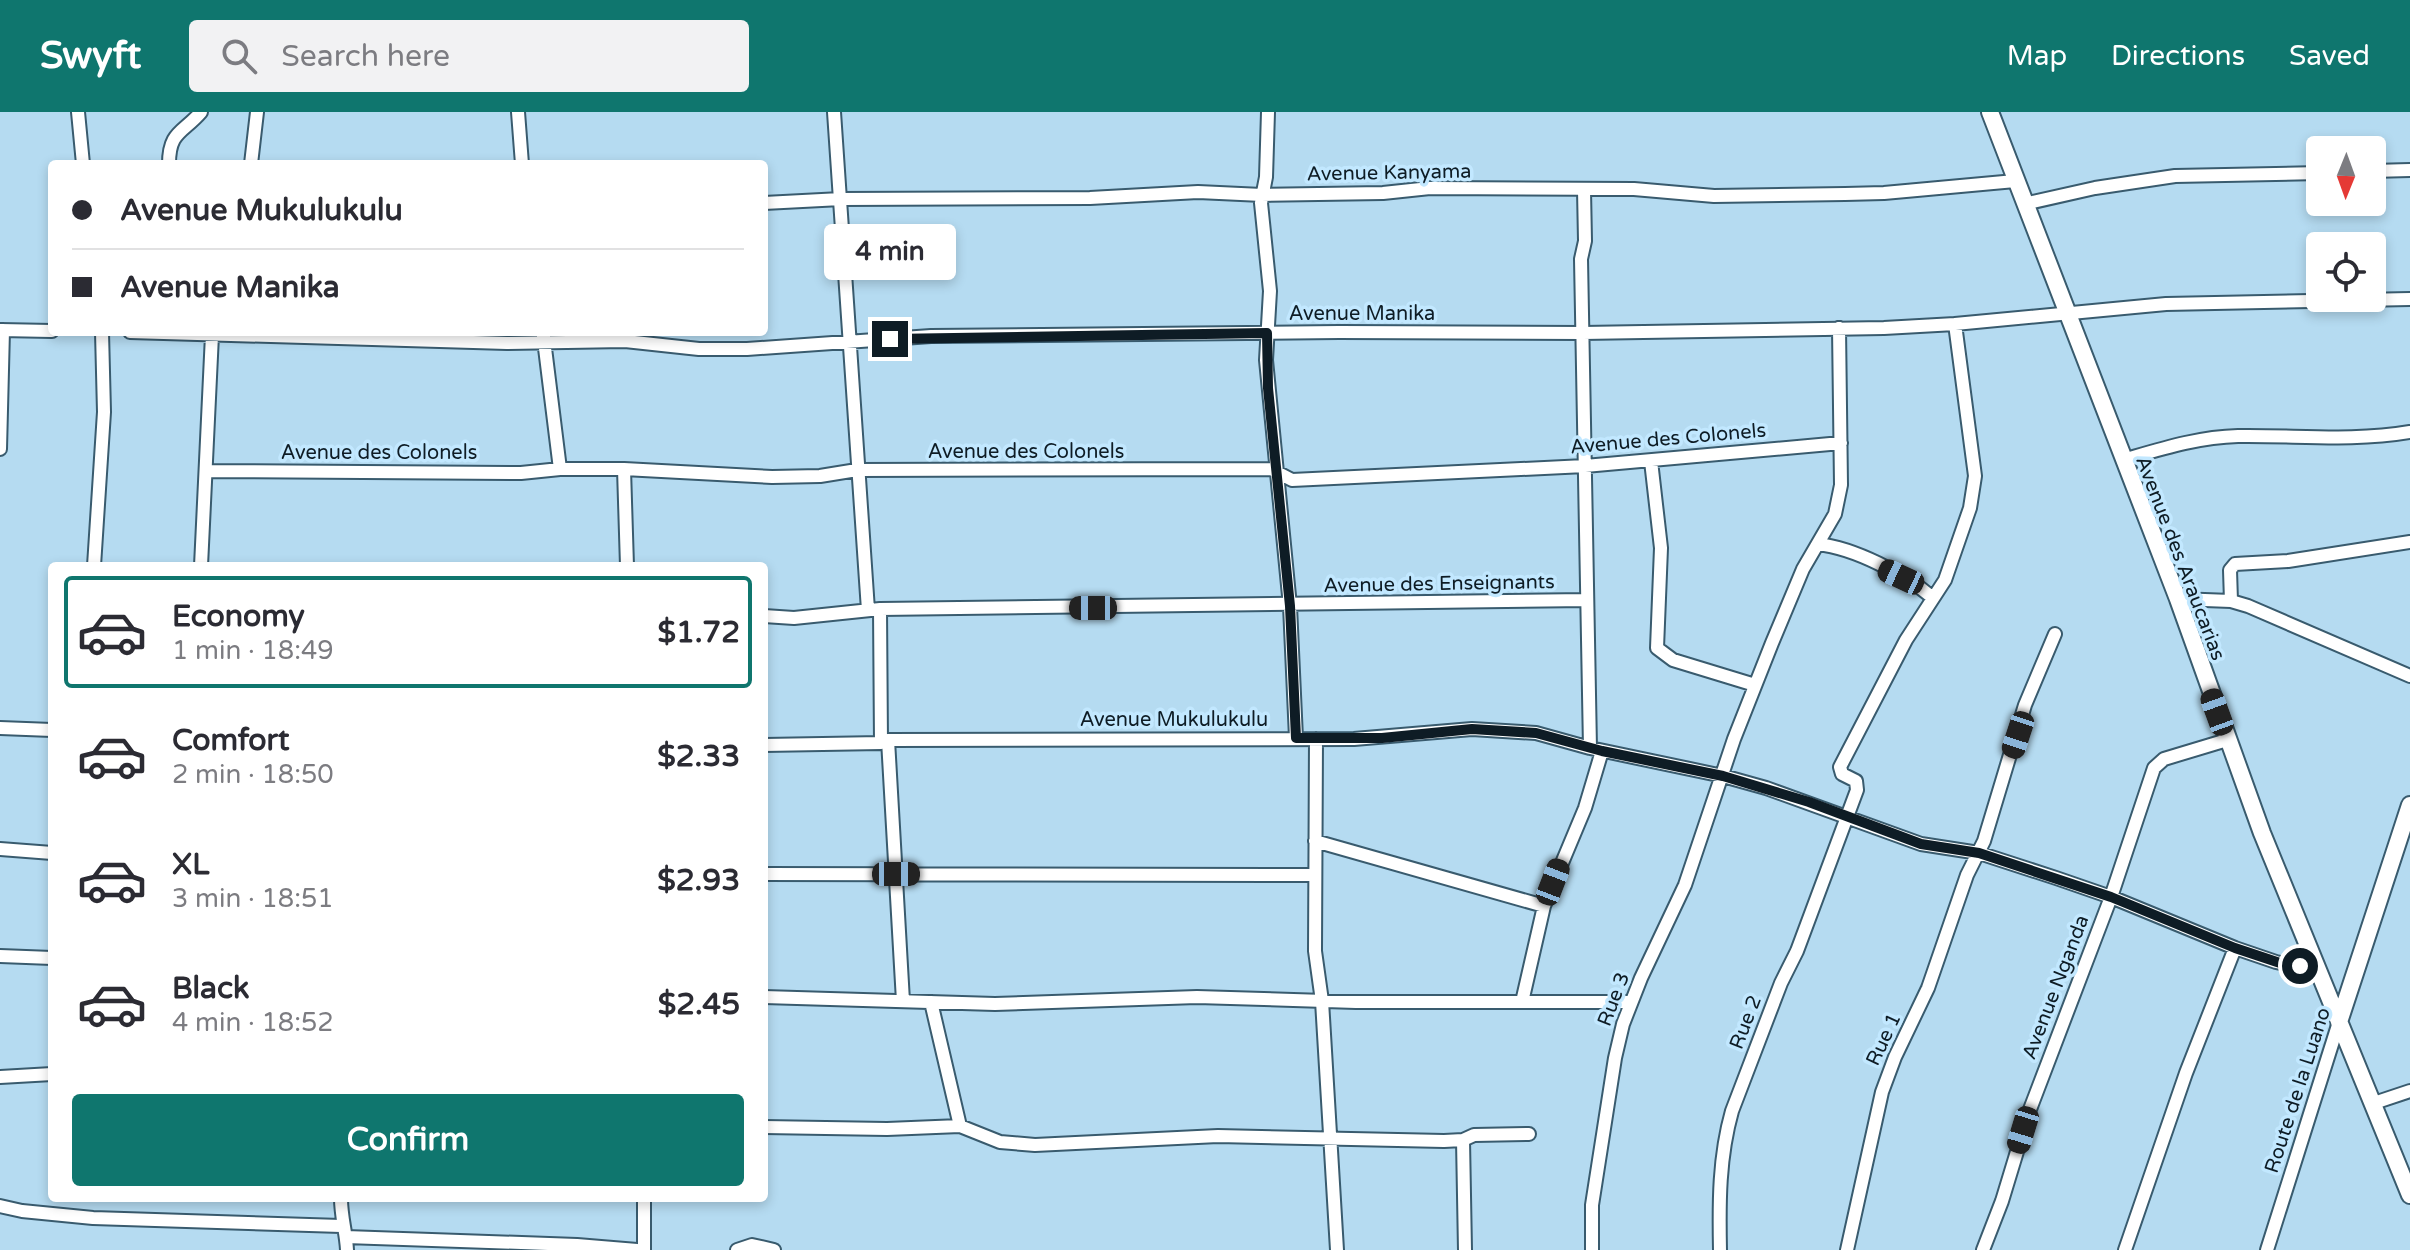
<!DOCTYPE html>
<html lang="en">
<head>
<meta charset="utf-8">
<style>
  body { margin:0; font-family:"Varela Round",sans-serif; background:#f2f2f3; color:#2b2b33; height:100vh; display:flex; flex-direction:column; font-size:30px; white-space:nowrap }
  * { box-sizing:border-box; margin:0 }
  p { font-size:26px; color:#7c7c81 }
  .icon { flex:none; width:44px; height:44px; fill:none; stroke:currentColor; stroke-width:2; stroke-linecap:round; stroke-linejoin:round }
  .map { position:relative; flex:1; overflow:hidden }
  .sheet { position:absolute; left:48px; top:450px; width:720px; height:640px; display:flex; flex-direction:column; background:#fff; border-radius:8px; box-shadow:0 4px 12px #0003 }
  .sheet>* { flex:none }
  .top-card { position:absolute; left:48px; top:48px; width:720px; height:176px; border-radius:8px; box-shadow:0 4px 12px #0003; display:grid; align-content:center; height:176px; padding:0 24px; background:#fff }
  .needle { width:52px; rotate:181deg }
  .fabs { position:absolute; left:2306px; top:24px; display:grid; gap:16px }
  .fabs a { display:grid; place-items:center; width:80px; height:80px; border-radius:8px; background:#fff; box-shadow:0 4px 12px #0003; font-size:40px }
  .end { position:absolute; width:36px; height:36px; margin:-18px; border:10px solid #0e1c25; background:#fff; box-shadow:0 0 0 4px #fff }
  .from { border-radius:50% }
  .bubble { position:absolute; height:56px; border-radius:8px; background:#fff; box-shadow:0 4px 12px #0003; font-size:26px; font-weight:800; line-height:56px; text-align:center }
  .car { position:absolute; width:24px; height:48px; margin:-24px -12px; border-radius:10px; box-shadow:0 0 6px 2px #0007; background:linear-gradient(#222 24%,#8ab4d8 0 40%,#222 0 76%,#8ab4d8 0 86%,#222 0) }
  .top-card b { display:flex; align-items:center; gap:28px; height:76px; font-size:30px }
  .top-card b+b { border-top:2px solid #e1e1e2 }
  .top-card i { width:20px; height:20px; background:#2b2b33 }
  ul { padding:14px 0 0; list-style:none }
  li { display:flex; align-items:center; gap:24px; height:112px; margin:0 16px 12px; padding:0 8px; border:4px solid transparent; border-radius:8px }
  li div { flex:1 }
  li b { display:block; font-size:30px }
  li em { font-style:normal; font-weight:800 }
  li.current { border-color:#0f766e }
  li>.icon { width:72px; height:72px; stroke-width:1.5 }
  .cta { display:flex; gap:16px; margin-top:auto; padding:16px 24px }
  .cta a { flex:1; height:92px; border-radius:8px; background:#0f766e; color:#fff; font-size:32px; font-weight:800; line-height:92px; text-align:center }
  header { display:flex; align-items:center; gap:48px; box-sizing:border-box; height:112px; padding:0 40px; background:#0f766e; color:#fff }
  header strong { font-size:38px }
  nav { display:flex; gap:44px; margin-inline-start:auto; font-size:28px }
  .search { width:560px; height:72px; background:#f2f2f3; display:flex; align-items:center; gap:20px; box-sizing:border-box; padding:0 28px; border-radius:8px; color:#7c7c81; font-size:30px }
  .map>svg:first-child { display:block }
</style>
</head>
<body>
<header>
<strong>Swyft</strong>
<div class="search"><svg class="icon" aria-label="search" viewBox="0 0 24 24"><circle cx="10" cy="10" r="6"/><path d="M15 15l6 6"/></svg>Search here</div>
<nav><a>Map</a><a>Directions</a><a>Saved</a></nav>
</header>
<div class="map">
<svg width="2410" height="1138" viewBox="0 0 2410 1138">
  <rect width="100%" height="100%" fill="#b5dbf1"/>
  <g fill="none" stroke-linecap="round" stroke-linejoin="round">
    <defs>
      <path id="street" d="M78,0L83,52
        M518,0L522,52
        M834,0L868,498
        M1268,0L1266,65L1261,91L1270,179L1266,248L1290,494L1296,626
        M169,52C169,19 183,21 201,0
        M251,52L257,0
        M2372,59L2410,58
        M1584,78L1585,129L1581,147L1590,636
        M764,91L841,87L1090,86L1198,80L1262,83L1383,81L1430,76L1634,77L1714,84L1845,82L1884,81L2015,69
        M2024,92L2095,76L2175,64L2320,61
        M0,218L52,219
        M130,220L507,231L625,229L699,237H747L931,224L1339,220L1583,221L1884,216L1955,212L2166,192L2410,187
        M543,220L560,357
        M0,337L3,218
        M2123,348C2161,337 2198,325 2238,324C2296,323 2352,330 2410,320
        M1651,349L1661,436L1657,536L1673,548L1755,573
        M624,357L627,454
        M207,359L521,361L560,357H624L772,365L820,364L857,358L1271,357L1292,368L1585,354L1841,331
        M1818,432C1854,436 1905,462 1933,486
        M94,454L104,300L102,220
        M201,454L212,223
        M2178,487L2231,489L2248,494L2410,564
        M2231,489L2230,458L2235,452L2288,449L2410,430
        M880,497L881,631
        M764,504L794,506L880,497L1587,488
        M0,616L52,618
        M1316,627L1315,839L1322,889L1337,1138
        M888,628L903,889
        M764,633L881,631L888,628L1354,627L1472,617L1536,621L1590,636L1723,664L1766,676L1921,732L1979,741L2056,766L2111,785L2235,836L2276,850L2294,854L2314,852
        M1315,729L1544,794
        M0,737L52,741
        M764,762L1314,763
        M0,844L52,846
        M764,885L995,892L1197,885L1356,890H1631
        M931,890L960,1014
        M1522,890L1544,794L1585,696L1602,639
        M0,965L52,962
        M2374,991L2410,979
        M764,1015L887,1017L960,1014L1000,1030L1035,1033L1218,1024L1444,1029L1463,1028L1474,1023L1529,1022
        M1463,1028L1465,1138
        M341,1086C341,1106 346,1119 347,1138
        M644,1086V1138
        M0,1094L22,1099L93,1106L341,1114
        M346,1125L577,1133L637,1138
        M737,1138L752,1133L774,1138
        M1592,1138V1093L1615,946L1623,912L1641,866L1685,773L1734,627L1772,531L1803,457L1835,402L1841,373L1839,216
        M1720,1138C1719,1090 1719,1045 1732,999L1781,871L1797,839L1857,678L1856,669L1842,662L1840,655L1906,528L1945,468L1970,396L1975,364L1955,212
        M1847,1138L1882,980L1895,945L1928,876L1967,763L1984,729L2025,593L2055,522
        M1983,1138L2002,1089L2029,1000L2111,785L2154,656L2164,647L2227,628
        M2125,1138L2186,961L2235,836
        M2267,1138L2339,910"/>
      <path id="secondary" d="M1990,0L2178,487L2262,721L2410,1083
        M2339,910L2410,693"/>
    </defs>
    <use href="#street" stroke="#395b6e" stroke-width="16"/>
    <use href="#secondary" stroke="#395b6e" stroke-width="20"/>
    <use href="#street" stroke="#fff" stroke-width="12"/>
    <use href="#secondary" stroke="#fff" stroke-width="16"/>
  </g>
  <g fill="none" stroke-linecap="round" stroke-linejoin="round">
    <path stroke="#0e1c25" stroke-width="10" d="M890,227L1267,221L1268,276L1290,494L1296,626H1382L1472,617L1536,621L1602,639L1723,664L1809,690L1921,732L1979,741L2111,785L2235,836L2286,853L2300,854"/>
  </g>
  <g text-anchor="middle" stroke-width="7" stroke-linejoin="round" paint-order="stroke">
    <g font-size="20" fill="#0e1c25" stroke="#c2e8ff">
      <text transform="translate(1389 60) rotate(-1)" y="7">Avenue Kanyama</text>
      <text x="1362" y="208">Avenue Manika</text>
      <text transform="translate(1668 326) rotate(-5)" y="7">Avenue des Colonels</text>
      <text x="1026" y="346">Avenue des Colonels</text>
      <text x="379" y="347">Avenue des Colonels</text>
      <text transform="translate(2181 446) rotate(69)" y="7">Avenue des Araucarias</text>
      <text transform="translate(1439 471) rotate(-1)" y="7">Avenue des Enseignants</text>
      <text x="1174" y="614">Avenue Mukulukulu</text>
      <text transform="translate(2055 875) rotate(-69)" y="7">Avenue Nganda</text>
      <text transform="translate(1613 887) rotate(-69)" y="7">Rue 3</text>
      <text transform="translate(1745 910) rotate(-69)" y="7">Rue 2</text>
      <text transform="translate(1883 927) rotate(-65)" y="7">Rue 1</text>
      <text transform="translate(2297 978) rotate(-72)" y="7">Route de la Luano</text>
    </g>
  </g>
</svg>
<div class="fabs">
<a><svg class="needle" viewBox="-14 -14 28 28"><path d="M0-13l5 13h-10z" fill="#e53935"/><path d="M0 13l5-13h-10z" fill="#7c7c81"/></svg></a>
<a><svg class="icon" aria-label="locate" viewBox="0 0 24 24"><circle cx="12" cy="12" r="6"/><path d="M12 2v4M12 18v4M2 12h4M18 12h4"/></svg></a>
</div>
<i class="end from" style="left:2300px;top:854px"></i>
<i class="end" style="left:890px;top:227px"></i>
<div class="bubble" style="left:824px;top:112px;width:132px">4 min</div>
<i class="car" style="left:1901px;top:465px;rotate:295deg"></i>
<i class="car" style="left:1093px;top:496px;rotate:270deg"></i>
<i class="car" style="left:2217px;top:600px;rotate:340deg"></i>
<i class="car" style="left:2018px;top:623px;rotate:198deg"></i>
<i class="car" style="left:896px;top:762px;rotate:90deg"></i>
<i class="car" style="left:1553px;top:770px;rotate:21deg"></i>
<i class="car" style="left:2023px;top:1018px;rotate:197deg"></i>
<div class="top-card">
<b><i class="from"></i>Avenue Mukulukulu</b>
<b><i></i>Avenue Manika</b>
</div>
<section class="sheet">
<ul>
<li class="current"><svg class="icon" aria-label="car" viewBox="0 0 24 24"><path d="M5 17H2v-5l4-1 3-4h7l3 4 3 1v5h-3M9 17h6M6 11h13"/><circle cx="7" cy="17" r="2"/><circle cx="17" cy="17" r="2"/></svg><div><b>Economy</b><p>1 min · 18:49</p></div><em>$1.72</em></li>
<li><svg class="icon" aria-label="car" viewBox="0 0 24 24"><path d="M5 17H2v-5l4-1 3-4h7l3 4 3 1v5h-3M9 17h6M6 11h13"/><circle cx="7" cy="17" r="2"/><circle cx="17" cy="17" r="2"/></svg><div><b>Comfort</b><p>2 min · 18:50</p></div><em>$2.33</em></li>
<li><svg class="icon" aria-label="car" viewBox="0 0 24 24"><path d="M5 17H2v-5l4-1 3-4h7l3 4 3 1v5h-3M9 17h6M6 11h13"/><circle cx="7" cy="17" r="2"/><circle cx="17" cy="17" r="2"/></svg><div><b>XL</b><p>3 min · 18:51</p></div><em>$2.93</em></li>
<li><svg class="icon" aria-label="car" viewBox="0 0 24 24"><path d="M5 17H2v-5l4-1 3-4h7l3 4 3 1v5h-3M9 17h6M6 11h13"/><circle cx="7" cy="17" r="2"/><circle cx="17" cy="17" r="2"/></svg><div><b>Black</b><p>4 min · 18:52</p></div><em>$2.45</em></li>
</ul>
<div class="cta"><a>Confirm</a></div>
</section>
</div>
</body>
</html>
